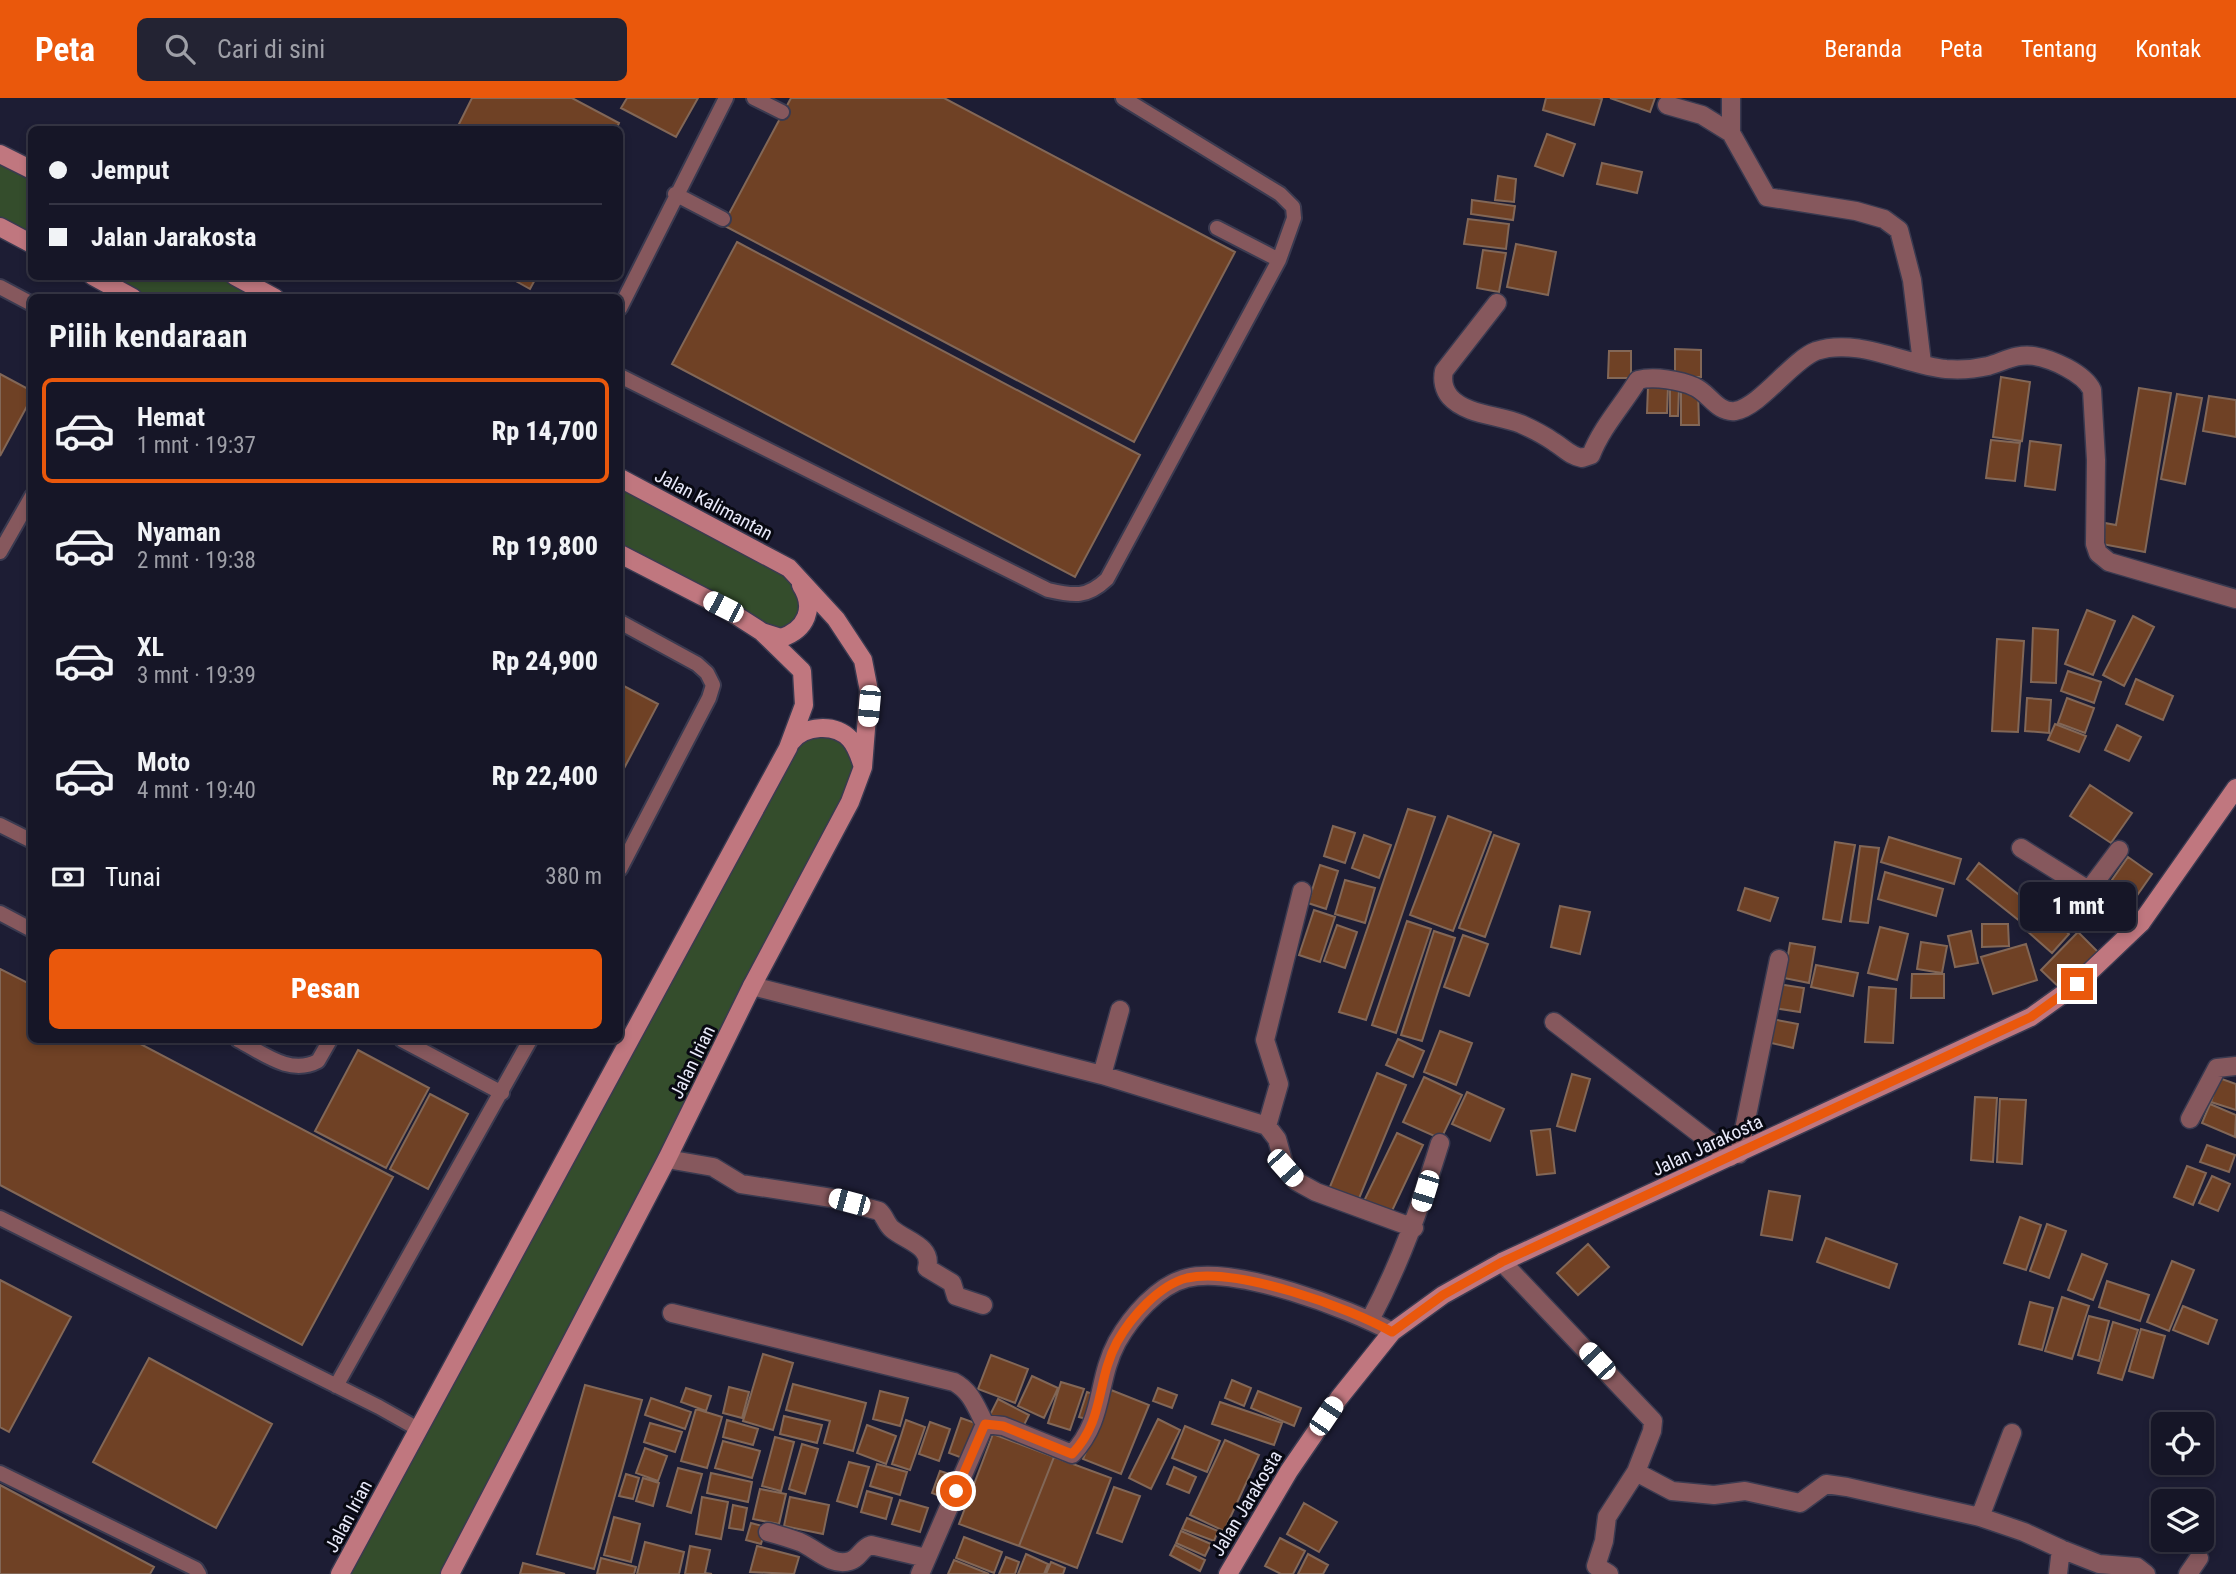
<!DOCTYPE html>
<html lang="id">
<head>
<meta charset="utf-8">
<style>
  body { margin:0; font-family:"Roboto Condensed",sans-serif; background:#232333; color:#f1f3f6; height:100vh; display:flex; flex-direction:column; font-size:26px; white-space:nowrap }
  * { box-sizing:border-box; margin:0 }
  p { font-size:23px; color:#9e9fa7 }
  .icon { flex:none; width:38px; height:38px; fill:none; stroke:currentColor; stroke-width:2; stroke-linecap:round; stroke-linejoin:round }
  .map { position:relative; flex:1; overflow:hidden }
  .panel { position:absolute; left:28px; top:196px; width:595px; height:749px; display:flex; flex-direction:column; background:#161627; border-radius:10px; box-shadow:0 4px 10px #0003,0 0 0 2px #353544 }
  .panel>* { flex:none }
  .banner { position:absolute; left:28px; top:28px; width:595px; height:154px; border-radius:10px; box-shadow:0 4px 10px #0003,0 0 0 2px #353544; display:grid; align-content:center; height:154px; padding:0 21px; background:#161627 }
  .tools { position:absolute; left:2151px; top:1314px; display:grid; gap:14px }
  .tools a { display:grid; place-items:center; width:63px; height:63px; border-radius:10px; background:#161627; box-shadow:0 4px 10px #0003,0 0 0 2px #353544; font-size:35px }
  .end { position:absolute; width:32px; height:32px; margin:-16px; border:9px solid #ea580c; background:#fff; box-shadow:0 0 0 4px #fff }
  .from { border-radius:50% }
  .bubble { position:absolute; height:49px; border-radius:10px; background:#161627; box-shadow:0 4px 10px #0003,0 0 0 2px #353544; font-size:23px; font-weight:800; line-height:49px; text-align:center }
  .car { position:absolute; width:21px; height:42px; margin:-21px -10px; border-radius:9px; box-shadow:0 0 5px 2px #0007; background:linear-gradient(#fff 24%,#345 0 40%,#fff 0 76%,#345 0 86%,#fff 0) }
  .banner b { display:flex; align-items:center; gap:24px; height:66px; font-size:26px }
  .banner b+b { border-top:2px solid #353544 }
  .banner i { width:18px; height:18px; background:#f1f3f6 }
  ul { padding:0; list-style:none }
  li { display:flex; align-items:center; gap:21px; height:105px; margin:0 14px 10px; padding:0 7px; border:4px solid transparent; border-radius:10px }
  li div { flex:1 }
  li b { display:block; font-size:26px }
  li em { font-style:normal; font-weight:800 }
  li.selected { border-color:#ea580c }
  li>.icon { width:63px; height:63px; stroke-width:1.5 }
  h2 { padding:0 21px; font-size:32px; line-height:84px }
  .pay { display:flex; align-items:center; gap:18px; height:77px; padding:0 21px; font-size:26px }
  .pay p { margin-inline-start:auto }
  .cta { display:flex; gap:14px; margin-top:auto; padding:14px 21px }
  .cta a { flex:1; height:80px; border-radius:10px; background:#ea580c; color:#fff; font-size:28px; font-weight:800; line-height:80px; text-align:center }
  header { display:flex; align-items:center; gap:42px; box-sizing:border-box; height:98px; padding:0 35px; background:#ea580c; color:#fff }
  header strong { font-size:33px }
  nav { display:flex; gap:38px; margin-inline-start:auto; font-size:24px }
  .search { width:490px; height:63px; background:#232333; display:flex; align-items:center; gap:18px; box-sizing:border-box; padding:0 24px; border-radius:10px; color:#9e9fa7; font-size:26px }
  .map>svg:first-child { display:block }
</style>
</head>
<body>
<header>
<strong>Peta</strong>
<div class="search"><svg class="icon" aria-label="search" viewBox="0 0 24 24"><circle cx="10" cy="10" r="6"/><path d="M15 15l6 6"/></svg>Cari di sini</div>
<nav><a>Beranda</a><a>Peta</a><a>Tentang</a><a>Kontak</a></nav>
</header>
<div class="map">
<svg width="2236" height="1476" viewBox="0 0 2236 1476">
  <rect width="100%" height="100%" fill="#1d1d34"/>
  <path fill="#344d2c" d="M0,54L31,71V146L0,129Z
    M93,179H237L277,199H133Z
    M620,380L789,470L809,505L781,540L620,456Z
    M840,635L863,669L450,1476H340L797,636Z"/>
  <path fill="#6f4125" stroke="#826757" stroke-width="2" d="M472,0H572L619,25L616,32H456Z
    M627,0H698L676,39L621,10Z
    M791,0H944L1235,154L1134,344L723,127Z
    M1546,0H1598L1602,1L1594,27L1543,12Z
    M1610,0H1655L1650,14Z
    M1547,36L1575,46L1563,78L1535,68Z
    M1602,65L1642,74L1637,95L1597,86Z
    M1498,78L1516,81L1514,104L1495,102Z
    M1472,102L1515,108L1513,122L1471,116Z
    M1468,121L1509,126L1506,151L1464,146Z
    M737,144L1140,357L1075,479L672,266Z
    M1516,146L1556,154L1548,197L1507,189Z
    M1483,152L1506,155L1499,194L1477,190Z
    M507,178H537L530,191Z
    M1675,251L1701,252V279H1675Z
    M1609,253H1631V280H1608Z
    M0,276L32,293V299L0,358Z
    M2001,279L2030,284L2022,343L1993,339Z
    M1648,288H1668L1667,315H1647Z
    M1670,290H1679L1678,318H1670Z
    M2139,290L2171,295L2145,454L2102,446L2105,425L2116,427Z
    M1681,292H1698L1699,327H1681Z
    M2177,296L2202,300L2185,386L2161,381Z
    M2209,298L2236,302V339L2203,333Z
    M1991,342L2020,345L2015,383L1986,380Z
    M2030,343L2061,347L2055,392L2025,388Z
    M2087,512L2115,523L2093,577L2065,566Z
    M2133,518L2154,529L2124,588L2103,577Z
    M2033,530L2058,532L2056,585L2031,584Z
    M1997,541L2024,543L2018,634L1992,633Z
    M2068,573L2101,584L2094,605L2061,593Z
    M2136,581L2173,598L2163,622L2126,606Z
    M620,586L658,606L620,678Z
    M2027,600L2051,602L2049,635L2025,633Z
    M2067,600L2094,610L2085,635L2058,625Z
    M2055,626L2086,638L2079,654L2048,642Z
    M2117,627L2141,639L2129,663L2105,652Z
    M2090,687L2132,715L2111,745L2070,718Z
    M1408,711L1435,719L1366,922L1339,914Z
    M1448,718L1491,734L1453,833L1410,817Z
    M1333,728L1355,735L1345,765L1324,758Z
    M1364,737L1391,747L1379,780L1352,770Z
    M1494,737L1519,746L1485,839L1459,830Z
    M1889,739L1961,761L1954,786L1881,764Z
    M1835,744L1855,747L1841,824L1823,821Z
    M1860,748L1879,750L1868,825L1850,823Z
    M2128,759L2152,776L2131,806L2107,789Z
    M1979,765L2033,808L2021,824L1967,781Z
    M1320,767L1338,773L1326,811L1308,805Z
    M1885,774L1943,791L1936,818L1878,801Z
    M1345,782L1375,790L1365,825L1335,816Z
    M2064,786L2090,807L2075,826L2049,805Z
    M1745,790L1778,800L1770,823L1738,812Z
    M1560,808L1590,814L1580,856L1551,849Z
    M1314,812L1335,819L1320,864L1299,857Z
    M2043,814L2069,836L2052,855L2027,833Z
    M1407,823L1431,831L1396,935L1372,927Z
    M1982,826H2008L2009,848L1982,849Z
    M1337,827L1357,834L1345,870L1324,863Z
    M1880,829L1908,836L1897,882L1868,875Z
    M1434,833L1455,840L1422,943L1401,937Z
    M1971,833L1978,865L1955,869L1948,838Z
    M2078,834L2099,855L2062,892L2041,872Z
    M1463,837L1488,846L1469,898L1444,889Z
    M1921,844L1947,848L1942,875L1917,871Z
    M1790,845L1815,849L1809,885L1784,880Z
    M2026,846L2037,882L1993,896L1981,859Z
    M1816,867L1858,875L1853,898L1811,889Z
    M0,871L32,887V942H133L393,1079L302,1247L0,1087Z
    M1912,876H1944V900H1911Z
    M1778,886L1804,890L1800,914L1774,910Z
    M1869,889L1896,891L1893,945L1865,944Z
    M1772,921L1798,926L1793,950L1767,944Z
    M1440,933L1472,945L1456,987L1424,974Z
    M1398,941L1424,953L1413,979L1386,967Z
    M358,952L429,990L386,1070L315,1033Z
    M1377,975L1406,987L1358,1103L1329,1091Z
    M1572,976L1590,981L1575,1033L1557,1028Z
    M1424,979L1462,997L1441,1041L1403,1024Z
    M2219,980L2236,986V1012L2211,1004Z
    M1467,994L1504,1011L1490,1043L1452,1026Z
    M430,996L468,1016L428,1091L390,1071Z
    M1975,999L1997,1000L1993,1064L1971,1062Z
    M2000,1001L2026,1002L2022,1066L1997,1064Z
    M2210,1006L2236,1017L2235,1039L2202,1025Z
    M1550,1031L1555,1075L1537,1077L1531,1033Z
    M1397,1035L1423,1047L1391,1115L1364,1103Z
    M2207,1047L2235,1057L2229,1074L2200,1064Z
    M2187,1068L2206,1075L2193,1107L2174,1099Z
    M2212,1078L2230,1086L2218,1113L2199,1105Z
    M1769,1093L1800,1098L1792,1142L1761,1137Z
    M2020,1119L2041,1127L2026,1172L2004,1165Z
    M2047,1126L2066,1133L2049,1180L2030,1173Z
    M1826,1140L1897,1166L1889,1190L1817,1164Z
    M1588,1146L1609,1169L1578,1197L1557,1175Z
    M2082,1156L2107,1166L2093,1202L2068,1192Z
    M2172,1163L2194,1172L2169,1233L2147,1224Z
    M0,1182L71,1219L9,1334L0,1329Z
    M2107,1183L2149,1197L2140,1223L2099,1209Z
    M2062,1199L2089,1208L2072,1261L2045,1253Z
    M2030,1204L2053,1210L2042,1252L2019,1246Z
    M2183,1208L2217,1222L2208,1246L2173,1232Z
    M2089,1218L2109,1223L2099,1263L2078,1257Z
    M2113,1224L2138,1232L2122,1282L2098,1275Z
    M2141,1231L2165,1238L2153,1280L2129,1273Z
    M763,1256L793,1265L773,1332L743,1323Z
    M991,1257L1028,1271L1015,1305L978,1291Z
    M149,1260L272,1326L216,1430L93,1364Z
    M1032,1278L1058,1290L1044,1320L1018,1308Z
    M1232,1282L1251,1290L1244,1308L1225,1300Z
    M1061,1284L1084,1291L1070,1332L1048,1325Z
    M793,1286L866,1305L853,1353L824,1345L830,1323L786,1312Z
    M585,1287L642,1302L594,1471L537,1456Z
    M729,1289L749,1294L742,1320L723,1315Z
    M686,1290L711,1298L706,1313L681,1304Z
    M1158,1290L1177,1297L1172,1310L1153,1303Z
    M1111,1292L1149,1307L1121,1376L1083,1361Z
    M880,1293L908,1300L900,1328L873,1321Z
    M1258,1293L1301,1310L1294,1328L1251,1310Z
    M1087,1294L1098,1298L1090,1322L1079,1319Z
    M651,1300L691,1314L685,1331L645,1317Z
    M998,1301L1029,1317L1021,1333L990,1317Z
    M1220,1304L1282,1325L1274,1347L1212,1326Z
    M696,1311L722,1319L707,1370L681,1363Z
    M784,1318L822,1327L817,1345L780,1336Z
    M961,1320L978,1326L965,1361L949,1355Z
    M1158,1321L1180,1332L1151,1391L1129,1380Z
    M727,1322L758,1331L753,1347L723,1339Z
    M906,1322L925,1329L910,1372L892,1366Z
    M930,1324L950,1331L939,1363L919,1356Z
    M650,1325L682,1334L675,1354L644,1344Z
    M867,1327L896,1338L886,1366L857,1355Z
    M1185,1328L1220,1343L1207,1374L1172,1360Z
    M993,1336L1054,1359L1019,1448L959,1426Z
    M775,1339L794,1344L781,1393L762,1388Z
    M1225,1342L1259,1357L1224,1433L1190,1417Z
    M723,1343L760,1353L752,1380L715,1370Z
    M802,1346L818,1351L805,1396L789,1391Z
    M645,1350L667,1358L658,1383L636,1375Z
    M1054,1359L1111,1380L1077,1470L1019,1448Z
    M849,1364L869,1369L857,1409L837,1403Z
    M877,1366L907,1374L900,1397L870,1388Z
    M1174,1369L1196,1379L1189,1395L1167,1386Z
    M678,1370L702,1376L691,1415L667,1408Z
    M940,1373L955,1378L947,1401L932,1395Z
    M711,1375L752,1384L748,1404L707,1395Z
    M626,1376L639,1380L633,1401L619,1398Z
    M643,1380L659,1385L653,1408L636,1403Z
    M0,1387L154,1469L150,1476H0Z
    M1114,1389L1140,1398L1122,1444L1097,1435Z
    M760,1391L786,1396L779,1426L753,1421Z
    M867,1393L892,1400L886,1421L861,1414Z
    M702,1399L728,1404L721,1441L696,1436Z
    M790,1399L829,1407L823,1436L784,1428Z
    M900,1402L928,1410L920,1434L892,1426Z
    M1304,1405L1337,1424L1319,1454L1287,1436Z
    M733,1407L747,1410L743,1432L729,1430Z
    M614,1419L640,1426L631,1464L604,1457Z
    M1187,1420L1218,1433L1214,1443L1182,1431Z
    M751,1425L766,1429L761,1446L746,1442Z
    M1181,1433L1211,1446L1205,1458L1176,1445Z
    M964,1439L1002,1454L994,1475L956,1460Z
    M1280,1440L1305,1453L1293,1476H1281L1265,1468Z
    M645,1444L684,1454L679,1476H637Z
    M1175,1447L1205,1462L1200,1473L1170,1457Z
    M690,1448L710,1452L705,1475L712,1476H685Z
    M757,1448L799,1459L794,1476L750,1474Z
    M1026,1456L1048,1466L1044,1476H1018Z
    M1308,1456L1328,1467L1323,1476H1298Z
    M1006,1459L1019,1464L1015,1476H999Z
    M601,1460L636,1469L634,1476H597Z
    M954,1462L989,1476H948Z
    M1051,1464L1065,1470L1063,1476H1046Z
    M523,1465L565,1476H520Z"/>
  <g fill="none" stroke-linecap="round" stroke-linejoin="round">
    <defs>
      <path id="lane" d="M754,0L782,14
        M675,96L723,121
        M1217,130L1279,162
        M0,189L32,206
        M620,210L726,0
        M620,278L1048,492C1074,498 1087,500 1107,481L1279,162L1294,120L1293,109L1280,96L1123,0
        M0,454L32,398
        M620,524L697,566L707,575L713,587L709,600L620,771
        M0,727L32,743
        M0,815L32,832
        M238,942C263,955 290,978 318,963L330,942
        M402,942L502,995
        M0,1120L379,1309L418,1331
        M336,1288L530,942
        M0,1375L196,1471L199,1476"/>
      <path id="street" d="M1667,7L1702,17L1731,35L1767,99L1856,113L1884,121L1899,132L1912,182L1922,265
        M1731,35V0
        M1497,205L1444,273C1442,282 1444,292 1450,299C1466,317 1499,317 1521,326C1532,331 1544,337 1554,344C1564,350 1570,358 1582,360L1591,357C1602,329 1622,308 1638,282C1654,278 1680,282 1695,289C1709,295 1717,315 1735,313C1760,309 1792,262 1816,253C1857,239 1906,267 1946,271C1959,272 1975,271 1988,268C2003,264 2017,255 2034,258C2052,261 2084,275 2092,292L2096,362L2095,446L2098,455L2109,464L2236,501
        M2021,750L2141,825
        M2089,792L2119,752
        M752,888L1102,977L1267,1028L1277,1041L1285,1070L1296,1083L1316,1094L1414,1130
        M1554,924L1730,1059
        M1102,977L1120,912
        M2190,1021L2217,970L2236,968
        M1267,1028L1279,986L1265,942L1302,793
        M1739,1056L1779,861
        M667,1061L713,1069L741,1086L832,1100L879,1113C885,1118 886,1126 892,1131C906,1143 933,1148 927,1170L952,1185L956,1198L983,1207
        M1502,1164L1653,1323L1652,1333L1636,1374L1672,1393L1714,1397L1745,1393L1800,1405L1826,1386L1847,1389L1980,1419L2024,1434L2061,1451L2058,1476
        M672,1215L954,1284C971,1293 976,1309 985,1326
        M1370,1222C1402,1162 1420,1109 1440,1045
        M1980,1419L2012,1335
        M768,1434C779,1437 789,1440 800,1444C815,1450 831,1469 850,1463C860,1460 861,1450 871,1447L926,1460
        M2061,1451L2099,1466L2137,1469L2146,1476
        M920,1476L985,1326L1003,1328L1072,1356C1105,1322 1096,1283 1117,1244C1131,1219 1158,1187 1187,1180C1236,1168 1348,1210 1392,1234
        M1609,1476L1596,1468L1604,1443L1607,1419L1636,1374
        M2188,1476L2199,1460"/>
      <path id="secondary" d="M0,56L32,72
        M0,129L32,146
        M93,178L133,200
        M235,178L275,200
        M620,456L723,509L762,534L781,540C806,532 816,510 801,487
        M791,644C804,627 835,625 850,641C857,649 859,657 862,666
        M340,1476L788,650L804,607L802,573L762,534
        M450,1476L667,1061L752,888L850,704L863,669L869,593L863,562L836,521L789,470L620,380
        M1228,1476L1289,1373L1339,1300L1392,1234L1443,1197L1502,1164L2031,919L2077,886L2141,825L2236,690"/>
    </defs>
    <use href="#lane" stroke="#3a3a50" stroke-width="18"/>
    <use href="#street" stroke="#3a3a50" stroke-width="21"/>
    <use href="#secondary" stroke="#3a3a50" stroke-width="21"/>
    <use href="#lane" stroke="#86585d" stroke-width="14"/>
    <use href="#street" stroke="#86585d" stroke-width="18"/>
    <use href="#secondary" stroke="#c0777f" stroke-width="18"/>
  </g>
  <g fill="none" stroke-linecap="round" stroke-linejoin="round">
    <path stroke="#ea580c" stroke-width="9" d="M956,1393L985,1326L1003,1328L1072,1356C1105,1322 1096,1283 1117,1244C1131,1219 1159,1187 1187,1180C1237,1169 1348,1209 1392,1234L1443,1197L1502,1164L2031,919L2077,886"/>
  </g>
  <g text-anchor="middle" stroke-width="6" stroke-linejoin="round" paint-order="stroke">
    <g font-size="19" fill="#e9eafa" stroke="#080912">
      <text transform="translate(714 406) rotate(28)" y="7">Jalan Kalimantan</text>
      <text transform="translate(692 964) rotate(-64)" y="7">Jalan Irian</text>
      <text transform="translate(1707 1047) rotate(-25)" y="7">Jalan Jarakosta</text>
      <text transform="translate(1246 1405) rotate(-59)" y="7">Jalan Jarakosta</text>
      <text transform="translate(348 1418) rotate(-62)" y="7">Jalan Irian</text>
    </g>
  </g>
</svg>
<div class="tools">
<a><svg class="icon" aria-label="locate" viewBox="0 0 24 24"><circle cx="12" cy="12" r="6"/><path d="M12 2v4M12 18v4M2 12h4M18 12h4"/></svg></a>
<a><svg class="icon" aria-label="layers" viewBox="0 0 24 24"><path d="M12 4l9 5-9 5-9-5zM3 14l9 5 9-5"/></svg></a>
</div>
<i class="end from" style="left:956px;top:1393px"></i>
<i class="end" style="left:2077px;top:886px"></i>
<div class="bubble" style="left:2020px;top:784px;width:116px">1 mnt</div>
<i class="car" style="left:723px;top:509px;rotate:297deg"></i>
<i class="car" style="left:869px;top:608px;rotate:185deg"></i>
<i class="car" style="left:1285px;top:1070px;rotate:138deg"></i>
<i class="car" style="left:1425px;top:1093px;rotate:197deg"></i>
<i class="car" style="left:849px;top:1104px;rotate:285deg"></i>
<i class="car" style="left:1597px;top:1263px;rotate:317deg"></i>
<i class="car" style="left:1326px;top:1318px;rotate:34deg"></i>
<div class="banner">
<b><i class="from"></i>Jemput</b>
<b><i></i>Jalan Jarakosta</b>
</div>
<section class="panel">
<h2>Pilih kendaraan</h2>
<ul>
<li class="selected"><svg class="icon" aria-label="car" viewBox="0 0 24 24"><path d="M5 17H2v-5l4-1 3-4h7l3 4 3 1v5h-3M9 17h6M6 11h13"/><circle cx="7" cy="17" r="2"/><circle cx="17" cy="17" r="2"/></svg><div><b>Hemat</b><p>1 mnt · 19:37</p></div><em>Rp 14,700</em></li>
<li><svg class="icon" aria-label="car" viewBox="0 0 24 24"><path d="M5 17H2v-5l4-1 3-4h7l3 4 3 1v5h-3M9 17h6M6 11h13"/><circle cx="7" cy="17" r="2"/><circle cx="17" cy="17" r="2"/></svg><div><b>Nyaman</b><p>2 mnt · 19:38</p></div><em>Rp 19,800</em></li>
<li><svg class="icon" aria-label="car" viewBox="0 0 24 24"><path d="M5 17H2v-5l4-1 3-4h7l3 4 3 1v5h-3M9 17h6M6 11h13"/><circle cx="7" cy="17" r="2"/><circle cx="17" cy="17" r="2"/></svg><div><b>XL</b><p>3 mnt · 19:39</p></div><em>Rp 24,900</em></li>
<li><svg class="icon" aria-label="car" viewBox="0 0 24 24"><path d="M5 17H2v-5l4-1 3-4h7l3 4 3 1v5h-3M9 17h6M6 11h13"/><circle cx="7" cy="17" r="2"/><circle cx="17" cy="17" r="2"/></svg><div><b>Moto</b><p>4 mnt · 19:40</p></div><em>Rp 22,400</em></li>
</ul>
<div class="pay"><svg class="icon" aria-label="cash" viewBox="0 0 24 24"><path d="M3 7h18v10H3z"/><circle cx="12" cy="12" r="2"/></svg>Tunai<p>380 m</p></div>
<div class="cta"><a>Pesan</a></div>
</section>
</div>
</body>
</html>
